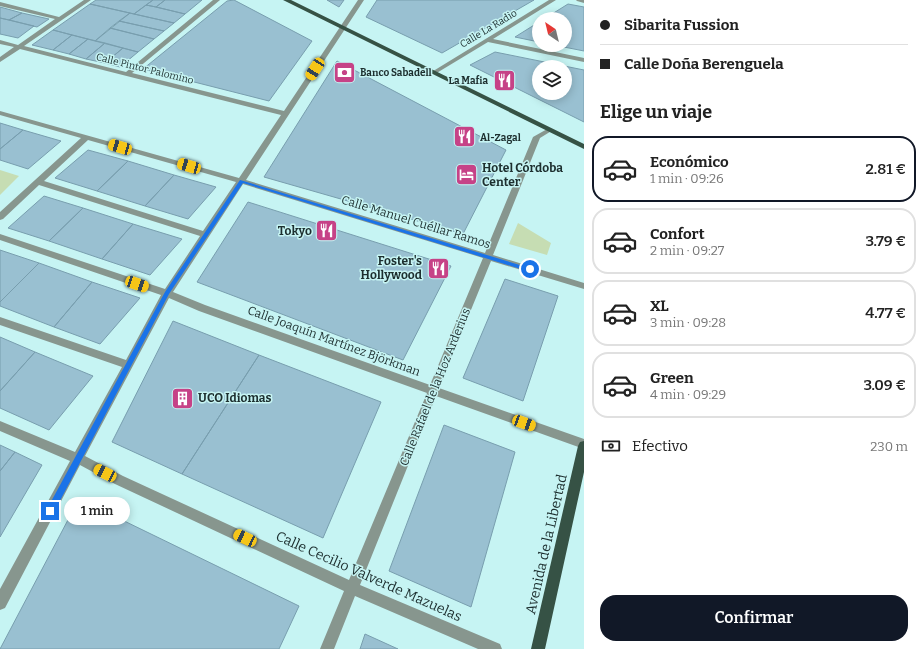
<!DOCTYPE html>
<html lang="es">
<head>
<meta charset="utf-8">
<style>
  body { margin:0; font-family:Bitter,serif; background:#f2f2f2; color:#222; height:100vh; display:flex; flex-direction:column; font-size:15px; white-space:nowrap }
  * { box-sizing:border-box; margin:0 }
  p { font-size:13px; color:#767676 }
  .icon { flex:none; width:22px; height:22px; fill:none; stroke:currentColor; stroke-width:2; stroke-linecap:round; stroke-linejoin:round }
  .map { position:relative; flex:1; overflow:hidden }
  .drawer { display:flex; flex-direction:column; background:#fff; width:340px }
  .drawer>* { flex:none }
  .banner { display:grid; align-content:center; height:88px; padding:0 16px; background:#fff }
  .needle { width:26px; rotate:325deg }
  .controls { position:absolute; left:532px; top:12px; display:grid; gap:8px }
  .controls a { display:grid; place-items:center; width:40px; height:40px; border-radius:50%; background:#fff; box-shadow:0 2px 10px #0003; font-size:20px }
  .end { position:absolute; width:18px; height:18px; margin:-9px; border:5px solid #1a73e8; background:#fff; box-shadow:0 0 0 2px #fff }
  .from { border-radius:50% }
  .bubble { position:absolute; height:28px; border-radius:14px; background:#fff; box-shadow:0 2px 10px #0003; font-size:13px; font-weight:600; line-height:28px; text-align:center }
  .car { position:absolute; width:12px; height:24px; margin:-12px -6px; border-radius:5px; box-shadow:0 0 3px 1px #0007; background:linear-gradient(#f5c518 24%,#345 0 40%,#f5c518 0 76%,#345 0 86%,#f5c518 0) }
  .banner b { display:flex; align-items:center; gap:14px; height:38px; font-size:15px }
  .banner b+b { border-top:1px solid #e0e0e0 }
  .banner i { width:10px; height:10px; background:#222 }
  ul { padding:0; list-style:none }
  li { display:flex; align-items:center; gap:12px; height:66px; margin:0 8px 6px; padding:0 8px; border:2px solid #e0e0e0; border-radius:16px }
  li div { flex:1 }
  li b { display:block; font-size:15px }
  li em { font-style:normal; font-weight:600 }
  li.current { border-color:#111827 }
  li>.icon { width:36px; height:36px; stroke-width:1.5 }
  h2 { padding:0 16px; font-size:18px; line-height:48px }
  .pay { display:flex; align-items:center; gap:10px; height:44px; padding:0 16px; font-size:15px }
  .pay p { margin-inline-start:auto }
  .cta { display:flex; gap:8px; margin-top:auto; padding:8px 16px }
  .cta a { flex:1; height:46px; border-radius:16px; background:#111827; color:#fff; font-size:16px; font-weight:600; line-height:46px; text-align:center }
  main { display:flex; flex:1; min-height:0 }
  .map>svg:first-child { display:block }
</style>
</head>
<body>
<main>
<div class="map">
<svg width="584" height="649" viewBox="0 0 584 649">
  <rect width="100%" height="100%" fill="#c6f4f3"/>
  <path fill="#c6ddb3" d="M0,170L19,176L0,195Z
    M518,223L551,243L547,255L509,244Z"/>
  <path fill="#99c0d1" stroke="#789eae" fill-rule="evenodd" d="M96,0H153L134,14L90,4Z
    M153,0H165L156,7L146,5Z
    M165,0H202L185,14L156,7Z
    M234,0L312,41L269,101L143,69L227,1Z
    M327,0H344L339,7Z
    M377,0H534L442,53L366,17Z
    M90,4L130,13L95,41L53,30Z
    M568,4L584,7V51L554,45H565V19H544Z
    M146,5L156,7L185,14L174,23L134,14Z
    M0,7L22,13L9,20L0,18Z
    M22,13L49,19L37,27L9,20Z
    M130,13L134,14L174,23L164,31L119,21Z
    M0,18L9,20L34,26L18,38L0,34Z
    M119,21L164,31L154,39L110,28Z
    M539,22V42L515,37Z
    M110,28L154,39L138,52L95,41Z
    M53,30L72,35L53,50L32,45Z
    M72,35L88,39L69,54L53,50Z
    M88,39L105,43L86,59L69,54Z
    M105,43L123,48L105,63L86,59Z
    M123,48L138,52L120,67L105,63Z
    M495,52L584,70V122L470,65ZM539,67H565V93H539Z
    M337,61L506,150L463,234L264,177Z
    M0,123L23,130L0,149Z
    M23,130L61,141L28,169L0,160V149Z
    M88,150L128,161L97,191L55,178Z
    M128,161L174,175L145,206L97,191Z
    M174,175L216,187L188,219L145,206Z
    M44,196L83,208L49,241L8,228Z
    M248,202L451,266L403,360L197,282Z
    M83,208L133,224L102,259L49,241Z
    M133,224L182,239L150,275L102,259Z
    M0,250L39,263L0,302Z
    M39,263L92,282L54,327L0,306V302Z
    M505,279L558,296L523,401L463,378Z
    M92,282L140,298L100,344L54,327Z
    M173,321L259,355L182,474L112,442Z
    M0,337L35,352L0,391Z
    M35,352L93,376L49,430L0,408V391Z
    M259,355L381,402L323,538L182,474Z
    M444,425L515,452L471,607L389,571Z
    M0,445L15,452L0,471Z
    M15,452L42,465L0,537V471Z
    M79,499L299,606L279,649H0Z
    M365,634L398,649H360Z"/>
  <g fill="none" stroke-linecap="round" stroke-linejoin="round">
    <path fill="#87968e" fill-rule="evenodd" d="M84,0H91L24,46L126,72L213,0H220L132,73L284,111L358,0H364L246,180L485,253L533,137L549,128L553,130L540,138L493,255L584,283V289L491,261L439,388L584,439V449L436,396L360,585L500,644L502,649H478L355,596L334,649H320L344,591L115,484L80,465L5,608L0,610V589L70,461L0,431V421L75,452L122,367L0,325V317L126,360L161,295L0,240V234L165,289L200,236L39,185L3,219L0,220V212L81,138L0,115V111L239,178L281,115L20,49L0,62V57L14,47L0,44V40L18,45L55,19L0,6V2L59,17ZM88,140L236,182L203,231L44,181ZM243,184L483,258L430,385L205,305L173,292ZM169,298L199,311L427,393L349,580L123,476L85,456Z
      M549,0H556L493,39L584,58V62L488,42L435,74L430,73Z
      M576,0H584V3L577,1Z"/>
    <path fill="#365245" fill-rule="evenodd" d="M283,0H291L584,144V149Z
      M584,441V472L545,649H531L578,446L580,442Z"/>
  </g>
  <path fill="#1a73e8" d="M240,180L533,269L527,271L243,183L169,294L53,514H47V509L165,292Z"/>
  <defs>
    <symbol id="bank-square" viewBox="-11 -11 22 22"><rect x="-9" y="-9" width="18" height="18" rx="4" fill="#c64287" stroke="#c6f4f3"/><path d="M-6-4H6V4H-6ZM0-2.3a2.3 2.3 0 1 0 0 4.6a2.3 2.3 0 1 0 0-4.6Z" fill="#fff"/></symbol>
    <symbol id="restaurant-square" viewBox="-11 -11 22 22"><rect x="-9" y="-9" width="18" height="18" rx="4" fill="#c64287" stroke="#c6f4f3"/><path d="M-5-6h1v4h1v-4h1v4h1v-4h1v5L-1.5 .5V6h-2V.5L-5-1ZM5-6V6H3V1.5H1.5Q1.5-4 5-6Z" fill="#fff"/></symbol>
    <symbol id="hotel-square" viewBox="-11 -11 22 22"><rect x="-9" y="-9" width="18" height="18" rx="4" fill="#c64287" stroke="#c6f4f3"/><path d="M-6-4.5h1.5V1H6V5H4.5V3h-9V5H-6ZM-4 0a1.8 1.8 0 1 1 3.6 0ZM.5 0V-2.5h3Q6-2.5 6 0Z" fill="#fff"/></symbol>
    <symbol id="building-square" viewBox="-11 -11 22 22"><rect x="-9" y="-9" width="18" height="18" rx="4" fill="#c64287" stroke="#c6f4f3"/><path d="M-4-6H4V6H1V3H-1V6H-4ZM-2.5-4.3h1.7v1.8h-1.7ZM.8-4.3h1.7v1.8H.8ZM-2.5-1h1.7V.8h-1.7ZM.8-1h1.7V.8H.8Z" fill="#fff"/></symbol>
  </defs>
  <g fill-rule="evenodd">
    <use href="#bank-square" x="332" y="60" width="25" height="25"/>
    <use href="#restaurant-square" x="492" y="68" width="25" height="25"/>
    <use href="#restaurant-square" x="452" y="124" width="25" height="25"/>
    <use href="#hotel-square" x="454" y="162" width="25" height="25"/>
    <use href="#restaurant-square" x="314" y="218" width="25" height="25"/>
    <use href="#restaurant-square" x="426" y="256" width="25" height="25"/>
    <use href="#building-square" x="170" y="386" width="25" height="25"/>
  </g>
  <g text-anchor="middle" stroke-width="3" stroke-linejoin="round" paint-order="stroke">
    <g font-size="10" fill="#1d2f2f" stroke="#c6f4f3">
      <text transform="translate(488 28) rotate(-31)" y="4">Calle La Radio</text>
      <text transform="translate(145 68) rotate(14)" y="4">Calle Pintor Palomino</text>
    </g>
    <g font-size="10" font-weight="bold" fill="#1d2f2f" stroke="#c6f4f3" text-anchor="start">
      <text x="360" y="76">Banco Sabadell</text>
      <text x="488" y="84" text-anchor="end">La Mafia</text>
      <text x="480" y="141">Al-Zagal</text>
    </g>
    <g font-size="12" font-weight="bold" fill="#1d2f2f" stroke="#c6f4f3" text-anchor="start">
      <text x="482" y="172">Hotel Córdoba<tspan x="482" dy="14">Center</tspan></text>
      <text x="312" y="235" text-anchor="end">Tokyo</text>
      <text x="422" y="265" text-anchor="end">Foster's<tspan x="422" dy="14">Hollywood</tspan></text>
      <text x="198" y="402">UCO Idiomas</text>
    </g>
    <g font-size="12" fill="#1d2f2f" stroke="#c6f4f3">
      <text transform="translate(416 222) rotate(17)" y="4">Calle Manuel Cuéllar Ramos</text>
      <text transform="translate(334 341) rotate(20)" y="4">Calle Joaquín Martínez Björkman</text>
      <text transform="translate(435 387) rotate(-68)" y="4">Calle Rafael de la Hoz Arderius</text>
    </g>
    <g font-size="14" fill="#1d2f2f" stroke="#c6f4f3">
      <text transform="translate(546 544) rotate(-77)" y="5">Avenida de la Libertad</text>
      <text transform="translate(369 576) rotate(24)" y="5">Calle Cecilio Valverde Mazuelas</text>
    </g>
  </g>
</svg>
<div class="controls">
<a><svg class="needle" viewBox="-14 -14 28 28"><path d="M0-13l5 13h-10z" fill="#e53935"/><path d="M0 13l5-13h-10z" fill="#767676"/></svg></a>
<a><svg class="icon" aria-label="layers" viewBox="0 0 24 24"><path d="M12 4l9 5-9 5-9-5zM3 14l9 5 9-5"/></svg></a>
</div>
<i class="end from" style="left:530px;top:269px"></i>
<i class="end" style="left:50px;top:511px"></i>
<div class="bubble" style="left:64px;top:497px;width:66px">1 min</div>
<i class="car" style="left:315px;top:69px;rotate:213deg"></i>
<i class="car" style="left:120px;top:147px;rotate:286deg"></i>
<i class="car" style="left:189px;top:166px;rotate:286deg"></i>
<i class="car" style="left:137px;top:284px;rotate:109deg"></i>
<i class="car" style="left:524px;top:423px;rotate:110deg"></i>
<i class="car" style="left:105px;top:473px;rotate:297deg"></i>
<i class="car" style="left:245px;top:538px;rotate:295deg"></i>
</div>
<section class="drawer">
<div class="banner">
<b><i class="from"></i>Sibarita Fussion</b>
<b><i></i>Calle Doña Berenguela</b>
</div>
<h2>Elige un viaje</h2>
<ul>
<li class="current"><svg class="icon" aria-label="car" viewBox="0 0 24 24"><path d="M5 17H2v-5l4-1 3-4h7l3 4 3 1v5h-3M9 17h6M6 11h13"/><circle cx="7" cy="17" r="2"/><circle cx="17" cy="17" r="2"/></svg><div><b>Económico</b><p>1 min · 09:26</p></div><em>2.81 €</em></li>
<li><svg class="icon" aria-label="car" viewBox="0 0 24 24"><path d="M5 17H2v-5l4-1 3-4h7l3 4 3 1v5h-3M9 17h6M6 11h13"/><circle cx="7" cy="17" r="2"/><circle cx="17" cy="17" r="2"/></svg><div><b>Confort</b><p>2 min · 09:27</p></div><em>3.79 €</em></li>
<li><svg class="icon" aria-label="car" viewBox="0 0 24 24"><path d="M5 17H2v-5l4-1 3-4h7l3 4 3 1v5h-3M9 17h6M6 11h13"/><circle cx="7" cy="17" r="2"/><circle cx="17" cy="17" r="2"/></svg><div><b>XL</b><p>3 min · 09:28</p></div><em>4.77 €</em></li>
<li><svg class="icon" aria-label="car" viewBox="0 0 24 24"><path d="M5 17H2v-5l4-1 3-4h7l3 4 3 1v5h-3M9 17h6M6 11h13"/><circle cx="7" cy="17" r="2"/><circle cx="17" cy="17" r="2"/></svg><div><b>Green</b><p>4 min · 09:29</p></div><em>3.09 €</em></li>
</ul>
<div class="pay"><svg class="icon" aria-label="cash" viewBox="0 0 24 24"><path d="M3 7h18v10H3z"/><circle cx="12" cy="12" r="2"/></svg>Efectivo<p>230 m</p></div>
<div class="cta"><a>Confirmar</a></div>
</section>
</main>
</body>
</html>
